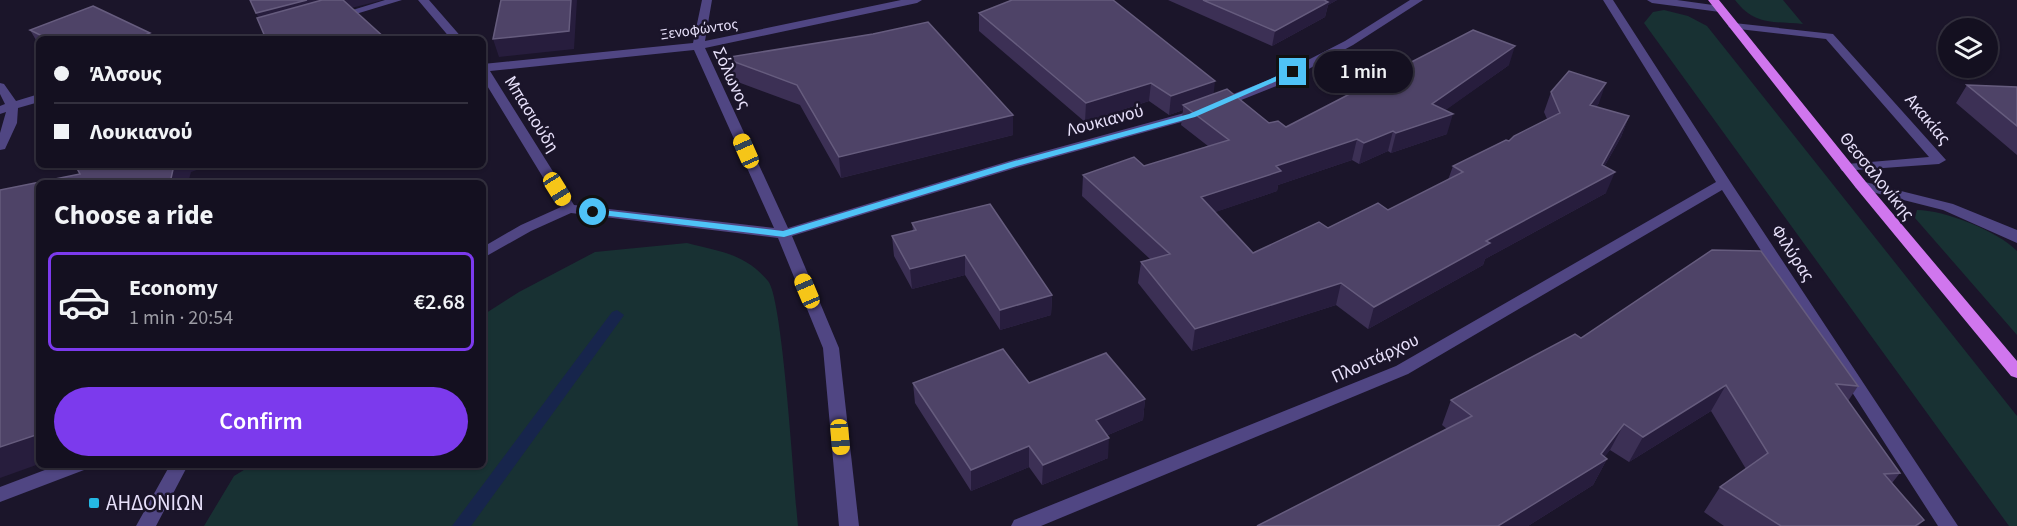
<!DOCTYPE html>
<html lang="en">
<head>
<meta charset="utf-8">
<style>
  body { margin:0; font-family:"Source Sans 3",sans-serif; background:#211e2d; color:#f1f3f6; height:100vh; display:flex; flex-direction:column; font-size:22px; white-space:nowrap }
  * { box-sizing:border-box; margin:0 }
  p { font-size:20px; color:#9d9da5 }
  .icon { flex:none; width:33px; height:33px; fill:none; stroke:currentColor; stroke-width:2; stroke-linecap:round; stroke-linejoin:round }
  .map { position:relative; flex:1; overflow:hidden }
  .panel { position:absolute; left:36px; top:180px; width:450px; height:288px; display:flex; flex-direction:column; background:#141020; border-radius:9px; box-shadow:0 2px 4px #0004,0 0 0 2px #33303e }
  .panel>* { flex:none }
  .hud { position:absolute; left:36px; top:36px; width:450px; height:132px; border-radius:9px; box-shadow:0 2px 4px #0004,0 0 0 2px #33303e; display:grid; align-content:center; height:132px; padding:0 18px; background:#141020 }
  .tools { position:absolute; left:1938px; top:18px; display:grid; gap:12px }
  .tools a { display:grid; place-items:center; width:60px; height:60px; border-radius:50%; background:#141020; box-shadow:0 2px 4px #0004,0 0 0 2px #33303e; font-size:30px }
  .end { position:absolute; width:27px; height:27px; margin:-14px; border:8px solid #4fc3f7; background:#111; box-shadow:0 0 0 3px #111 }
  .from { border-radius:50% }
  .bubble { position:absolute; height:42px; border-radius:21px; background:#141020; box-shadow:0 2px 4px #0004,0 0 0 2px #33303e; font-size:20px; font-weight:600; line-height:42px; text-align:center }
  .car { position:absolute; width:18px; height:36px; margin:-18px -9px; border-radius:8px; box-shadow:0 0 4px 2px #0007; background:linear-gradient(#f5c518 24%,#345 0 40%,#f5c518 0 76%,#345 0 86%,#f5c518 0) }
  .hud b { display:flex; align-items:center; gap:21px; height:57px; font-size:22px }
  .hud b+b { border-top:2px solid #33303e }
  .hud i { width:15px; height:15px; background:#f1f3f6 }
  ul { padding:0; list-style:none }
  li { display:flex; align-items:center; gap:18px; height:99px; margin:0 12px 9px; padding:0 6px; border:3px solid transparent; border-radius:9px }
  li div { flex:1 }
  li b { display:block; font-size:22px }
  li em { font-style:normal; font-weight:600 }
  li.on { border-color:#7c3aed }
  li>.icon { width:54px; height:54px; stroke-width:1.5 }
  h2 { padding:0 18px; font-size:27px; line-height:72px }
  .button { display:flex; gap:12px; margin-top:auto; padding:12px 18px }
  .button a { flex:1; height:69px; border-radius:36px; background:#7c3aed; color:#fff; font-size:24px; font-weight:600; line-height:69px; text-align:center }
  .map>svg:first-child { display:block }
</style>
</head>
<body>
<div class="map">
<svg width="2017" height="526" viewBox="0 0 2017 526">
  <rect width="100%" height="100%" fill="#1b152a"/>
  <path fill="#183133" d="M1735,0H1783L1803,24C1773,21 1755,26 1735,0Z
    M1664,10L1688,16L1707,26L2017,416V526H2009L1644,23L1653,12Z
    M1917,210C1944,210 1998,231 2017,251V335L1915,218Z
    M687,243C721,252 744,253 768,281C783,298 794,490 798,526H204L234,476L252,465H483V315L519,292L595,252Z"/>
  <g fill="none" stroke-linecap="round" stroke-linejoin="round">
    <path fill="#17254c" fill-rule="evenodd" d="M617,310L624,315L622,318L471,526H452L612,312Z"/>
    <path fill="#504683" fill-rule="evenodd" d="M385,0H402L336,20L330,17Z
      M418,0H429L463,39H451Z
      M702,0H712L705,41L901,0H922L917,3L705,48L788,228L1009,161L1188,112L1271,79L1345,41L1410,0H1423L1353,45L1279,85L1196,118L1019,167L792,236L839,348L859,526H839L823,348L778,238L571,213L531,231L483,258V247L521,225L561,207L483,79V64L693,43ZM694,50L774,228L574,205L490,71Z
      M1603,0H1613L1731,183L1958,526H1938L1722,190L1408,374L1041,526H1011L1014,520L1396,366L1716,182Z
      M1647,0H1677L1720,6L1725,9L1720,12L1652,3Z
      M1734,23L1833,34L1946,160L1939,164L1842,171L1840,168L1847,164L1929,157L1826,39L1730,28L1728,26Z
      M283,28L289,31L287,33L265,39H245Z
      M0,83L4,84L16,101L39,94V102L18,108L17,123L5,149L0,150V133L6,112L0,114V106L5,104L0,94Z
      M1861,181L1953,204L2017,230V243L1943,210L1856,188L1854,185L1856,182Z
      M58,465H87L84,470L0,502V487Z
      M170,465H188L156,526H136Z"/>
    <path fill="#d076ee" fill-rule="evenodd" d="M1708,0H1719L1866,182L2017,361V378L2011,376L1856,188Z"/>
  </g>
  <path fill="#3c3055" d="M1168,0H1337L1328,5L1325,17L1272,46Z
    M979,13L1213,94L1269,123L1286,127L1509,65L1445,110L1447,134L1391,153L1388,151L1359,164L1352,160L1278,185L1277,191L1215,212L1253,253L1328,228L1388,210L1448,180L1453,166L1509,141L1547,119L1544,112L1551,92L1599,103L1596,107L1629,116L1621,137L1604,167L1606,193L1485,259L1483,265L1368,329L1336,305L1192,351L1138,283L1141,262L1150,259L1082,196L1083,175L1144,166L1208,146L1181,125L1183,110L1169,115L1149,101L1085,122L979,31Z
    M30,30L154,39H39V45Z
    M873,34L1013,135L841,178L800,105L727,78L724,58Z
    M1967,85L2017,87V155L1956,103Z
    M912,223L1052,295L1051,315L1000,330L965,275L912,289L894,256L892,236L913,231Z
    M1581,338L1858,386L1848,401L1900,473L1892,483L1924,520L1918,526H1724L1704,512L1720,487L1746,469L1711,411L1629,462L1610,450L1604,457L1607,459L1593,485L1528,526H1257L1447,429L1442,425L1451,400Z
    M913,383H1029L1145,399L1143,420L1108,435V458L1042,485L1029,467L971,491L915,403Z"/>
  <path fill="#271d3d" d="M307,0H383L264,30L256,13Z
    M571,0H577L574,49L499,57L493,39Z
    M1317,0H1337L1328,5L1325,17L1272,46L1275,31Z
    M150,33L154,39H135Z
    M1515,46L1509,65L1429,122L1453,114L1447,134L1391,153L1396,133L1432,104Z
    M1215,81L1213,100L1183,105V110L1169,115L1171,96Z
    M1151,83L1149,101L1085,122L1086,103Z
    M1606,83L1599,103L1582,125L1590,105Z
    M1013,115V135L841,178L839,157Z
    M1629,116L1621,137L1595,183L1615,172L1606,193L1485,259L1483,265L1368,329L1374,307L1486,241L1602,165Z
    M1393,131L1388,151L1359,164L1364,143Z
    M1357,139L1352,160L1278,185L1277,191L1198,218L1201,197L1276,166Z
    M174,165H211L191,172L188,183H170Z
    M965,255V275L912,289L910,269Z
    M1341,283L1336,305L1192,351L1195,329Z
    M1052,295L1051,315L1000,330V310Z
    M1726,385L1711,411L1629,462L1643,437Z
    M1145,399L1143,420L1094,441L1096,420Z
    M1624,424L1610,450L1600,463L1607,459L1593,485L1528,526H1498L1601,454Z
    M39,434V464L0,478V447Z
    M1109,438L1108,458L1042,485L1043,465Z
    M1029,446V467L971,491V470Z"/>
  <path fill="#4e4367" stroke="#665c7e" stroke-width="1.5" d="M250,0H307L256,13Z
    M322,0H343L386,39H266L257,18Z
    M501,0H571L569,31L493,39Z
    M1012,0H1113L1215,81L1171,96L1151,83L1086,103L979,13Z
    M1203,0H1324L1328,2L1275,31Z
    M93,6L150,33L135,39H48L30,30Z
    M928,22L1013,115L839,157L797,85L724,58L873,34Z
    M1473,30L1515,46L1432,104L1453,114L1396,133L1393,131L1364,143L1357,139L1276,166L1281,171L1201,197L1253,253L1319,222L1328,228L1378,203L1388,210L1463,172L1453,166L1506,140L1509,141L1514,136L1560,113L1551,92L1569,71L1606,83L1590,105L1629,116L1602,165L1615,172L1486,241L1490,243L1374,307L1341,283L1195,329L1141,262L1170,254L1083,175L1134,157L1144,166L1229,140L1183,105L1227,89L1269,123L1278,121L1286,127Z
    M1967,85L2017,87V126Z
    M75,165H174L170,183H39V434L0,447V190L80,174Z
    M990,204L1052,295L1000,310L965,255L910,269L892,236L916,230L912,223Z
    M1712,250L1761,251L1858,386L1836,384L1900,473L1884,474L1924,520L1915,526H1781L1720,487L1768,453L1726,385L1643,437L1624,424L1601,454L1607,459L1498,526H1257L1472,416L1451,400L1575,334L1581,338Z
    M1003,349L1029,383L1106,353L1145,399L1096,420L1109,438L1043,465L1029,446L971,470L913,383Z"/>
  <path fill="#4fc3f7" d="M1291,70L1297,72L1195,117L1017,166L784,237L593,214L588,212L593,209L783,231L1011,162L1189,114Z"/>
  <rect fill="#25b8e4" stroke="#1b152a" stroke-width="2" x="88" y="497" width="12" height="12" rx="3"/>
  <g text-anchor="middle" stroke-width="5" stroke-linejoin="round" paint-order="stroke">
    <g font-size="15" fill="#e8e1fb" stroke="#1b152a">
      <text transform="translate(699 29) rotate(-8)" y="5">Ξενοφώντος</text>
    </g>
    <g font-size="18" fill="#e8e1fb" stroke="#1b152a">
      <text transform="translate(732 78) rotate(65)" y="6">Σόλωνος</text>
      <text transform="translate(532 114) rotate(58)" y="6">Μπασιούδη</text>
      <text transform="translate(1928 119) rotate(50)" y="6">Ακακίας</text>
      <text transform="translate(1105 120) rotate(-15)" y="6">Λουκιανού</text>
      <text transform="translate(1877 176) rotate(51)" y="6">Θεσσαλονίκης</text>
      <text transform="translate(1793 253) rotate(57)" y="6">Φιλύρας</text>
      <text transform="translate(1375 358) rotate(-25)" y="6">Πλουτάρχου</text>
    </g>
    <g font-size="21" fill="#e8e1fb" stroke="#1b152a" text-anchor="start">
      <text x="106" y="510">ΑΗΔΟΝΙΩΝ</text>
    </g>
  </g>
</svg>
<div class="tools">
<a><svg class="icon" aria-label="layers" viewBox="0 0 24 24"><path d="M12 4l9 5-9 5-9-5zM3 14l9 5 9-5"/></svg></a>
</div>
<i class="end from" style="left:593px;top:212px"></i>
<i class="end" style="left:1293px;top:72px"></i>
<div class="bubble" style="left:1314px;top:51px;width:99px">1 min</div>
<i class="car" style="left:746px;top:151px;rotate:336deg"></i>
<i class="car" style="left:557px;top:189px;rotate:148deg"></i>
<i class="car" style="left:807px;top:291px;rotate:337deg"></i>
<i class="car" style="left:840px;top:437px;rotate:175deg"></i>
<div class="hud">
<b><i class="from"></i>Άλσους</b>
<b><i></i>Λουκιανού</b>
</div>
<section class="panel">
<h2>Choose a ride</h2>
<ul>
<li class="on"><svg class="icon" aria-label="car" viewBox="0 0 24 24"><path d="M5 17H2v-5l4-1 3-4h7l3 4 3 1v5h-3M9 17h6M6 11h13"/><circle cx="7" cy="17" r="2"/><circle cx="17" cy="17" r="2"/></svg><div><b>Economy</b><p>1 min · 20:54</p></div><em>€2.68</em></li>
</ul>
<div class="button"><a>Confirm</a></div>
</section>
</div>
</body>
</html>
